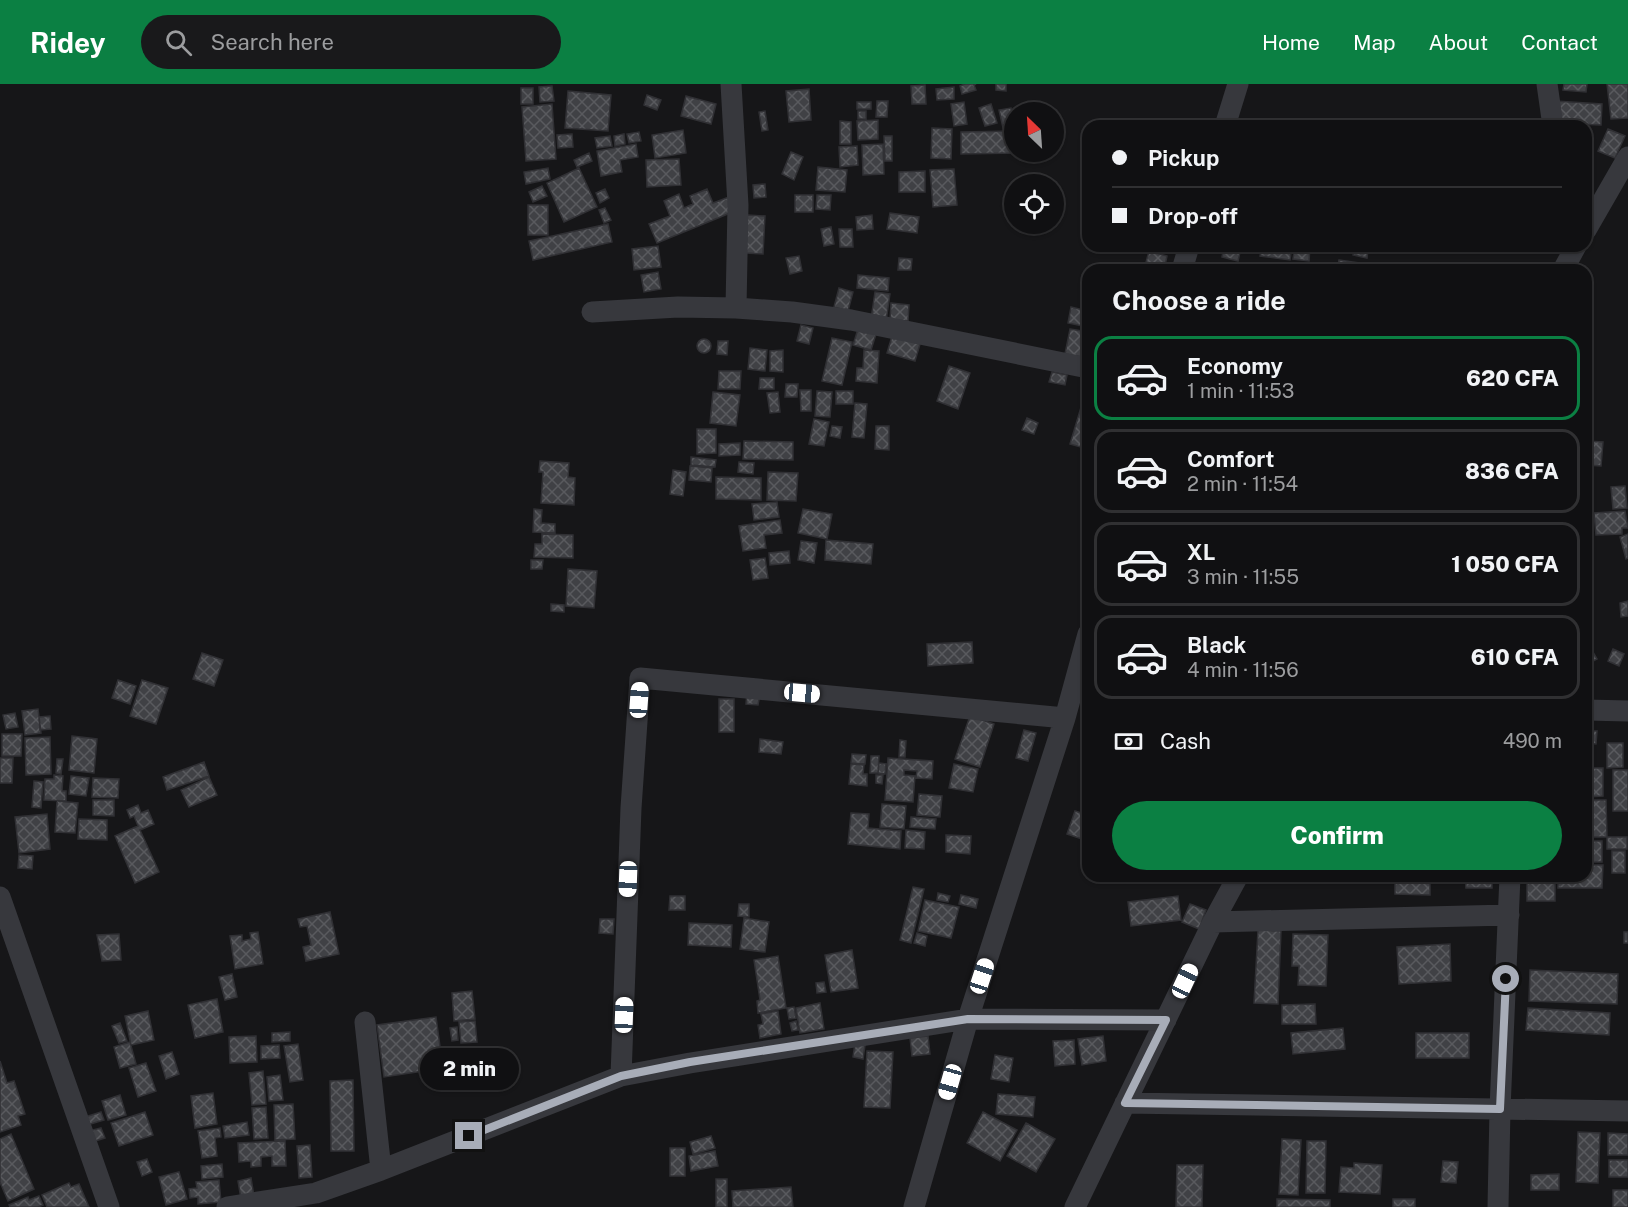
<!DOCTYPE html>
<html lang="en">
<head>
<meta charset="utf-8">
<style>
  body { margin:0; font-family:"Public Sans",sans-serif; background:#19191b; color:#f1f3f6; height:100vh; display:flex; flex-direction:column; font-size:22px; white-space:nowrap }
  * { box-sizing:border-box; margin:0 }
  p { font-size:20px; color:#9c9d9f }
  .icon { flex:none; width:33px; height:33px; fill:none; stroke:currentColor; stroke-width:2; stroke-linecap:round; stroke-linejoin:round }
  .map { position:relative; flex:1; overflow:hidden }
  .sheet { position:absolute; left:1082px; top:180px; width:510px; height:618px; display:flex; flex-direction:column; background:#101012; border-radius:18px; box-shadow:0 2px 4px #0004,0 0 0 2px #303032 }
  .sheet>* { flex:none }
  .guide { position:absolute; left:1082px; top:36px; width:510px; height:132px; border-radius:18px; box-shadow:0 2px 4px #0004,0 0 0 2px #303032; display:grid; align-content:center; height:132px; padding:0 30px; background:#101012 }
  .needle { width:39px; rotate:335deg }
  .buttons { position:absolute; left:1004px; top:18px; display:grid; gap:12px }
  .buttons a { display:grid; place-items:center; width:60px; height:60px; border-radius:50%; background:#101012; box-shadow:0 2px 4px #0004,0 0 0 2px #303032; font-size:30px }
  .end { position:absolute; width:27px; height:27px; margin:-14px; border:8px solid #a8adb8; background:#111; box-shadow:0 0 0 3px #111 }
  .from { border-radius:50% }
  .bubble { position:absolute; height:42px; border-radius:21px; background:#101012; box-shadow:0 2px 4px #0004,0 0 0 2px #303032; font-size:20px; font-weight:800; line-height:42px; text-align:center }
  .car { position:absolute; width:18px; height:36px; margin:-18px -9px; border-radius:8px; box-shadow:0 0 4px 2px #0007; background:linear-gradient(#fff 24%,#345 0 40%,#fff 0 76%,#345 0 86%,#fff 0) }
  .guide b { display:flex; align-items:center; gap:21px; height:57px; font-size:22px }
  .guide b+b { border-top:2px solid #303032 }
  .guide i { width:15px; height:15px; background:#f1f3f6 }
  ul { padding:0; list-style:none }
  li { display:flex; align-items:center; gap:18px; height:84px; margin:0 12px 9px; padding:0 18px; border:3px solid #303032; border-radius:18px }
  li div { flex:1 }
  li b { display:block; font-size:22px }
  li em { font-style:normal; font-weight:800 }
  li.selected { border-color:#0b8043 }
  li>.icon { width:54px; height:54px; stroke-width:1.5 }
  h2 { padding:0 30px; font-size:27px; line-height:72px }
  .pay { display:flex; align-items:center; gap:15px; height:66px; padding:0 30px; font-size:22px }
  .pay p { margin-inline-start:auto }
  .action { display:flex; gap:12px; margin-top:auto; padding:12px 30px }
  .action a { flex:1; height:69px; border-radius:36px; background:#0b8043; color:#fff; font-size:24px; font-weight:800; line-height:69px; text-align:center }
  header { display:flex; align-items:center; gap:36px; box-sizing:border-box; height:84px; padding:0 30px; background:#0b8043; color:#fff }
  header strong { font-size:28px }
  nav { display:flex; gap:33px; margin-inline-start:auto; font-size:21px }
  .search { width:420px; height:54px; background:#19191b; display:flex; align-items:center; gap:15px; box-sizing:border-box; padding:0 21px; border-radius:33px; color:#9c9d9f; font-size:22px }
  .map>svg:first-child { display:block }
</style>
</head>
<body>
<header>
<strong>Ridey</strong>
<div class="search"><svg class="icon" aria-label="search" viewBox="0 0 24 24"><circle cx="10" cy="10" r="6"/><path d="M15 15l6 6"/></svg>Search here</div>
<nav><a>Home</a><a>Map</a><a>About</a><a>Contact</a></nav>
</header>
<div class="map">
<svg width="1628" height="1123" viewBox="0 0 1628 1123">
  <defs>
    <pattern id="building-cross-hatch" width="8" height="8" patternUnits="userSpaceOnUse" patternTransform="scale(1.5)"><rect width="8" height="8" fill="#404145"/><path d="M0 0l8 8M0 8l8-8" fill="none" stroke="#595a5e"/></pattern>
  </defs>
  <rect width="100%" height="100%" fill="#161618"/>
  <path fill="url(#building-cross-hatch)" stroke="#303034" stroke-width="1.5" d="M965,0H976L974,1L976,6L962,10L960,2Z
    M996,0H1006V7L996,6Z
    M1564,0H1587L1586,8L1563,6Z
    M1607,0H1628V34L1611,35Z
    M925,1L926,20H912L911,2Z
    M552,2L554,17L540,18L539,3Z
    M954,3V15L937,16L936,5Z
    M521,4H533V20H521Z
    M809,5L811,36L789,38L786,7Z
    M568,7L611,11L608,47L565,44Z
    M647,11L661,16L657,26L644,21Z
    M686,12L716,20L711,40L681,32Z
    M877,17H888L887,33H876Z
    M1555,17L1602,20L1601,41L1554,39Z
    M857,18H871V25H857Z
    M964,18L967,40L954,42L951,20Z
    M552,20L556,75L526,77L522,23Z
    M991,20L997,39L985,42L979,24Z
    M1011,24L1014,42L1003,44L999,26Z
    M765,27L768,46L762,47L759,28Z
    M858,27H866V35H858Z
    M878,36V55L858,56L857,37Z
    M840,37L851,38V60H840Z
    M932,44L952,45L951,75L931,74Z
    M1608,45L1625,52L1615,74L1598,67Z
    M683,46L686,69L655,74L652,51Z
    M1014,47V68H1019V69L961,70V48Z
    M639,48L641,57L629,59L627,50Z
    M572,50L573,63L558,64L557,51Z
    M624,50L625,60L615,62L614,52Z
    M610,52L612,62L597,64L595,54Z
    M884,52H892V77H885Z
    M636,60L638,73L620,76L622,88L601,92L597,67Z
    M883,60L884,90L863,91L862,61Z
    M857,62L858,81L840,83L839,63Z
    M791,68L803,73L794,96L782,90Z
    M589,69L592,77L577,83L574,76Z
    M679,75L681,101L647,103L646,76Z
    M818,83L847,86L845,108L816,106Z
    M548,84L550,95L526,100L524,88Z
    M579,84L597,123L564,138L547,99Z
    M954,85L957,121L933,123L930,86Z
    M925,87V108H899V88Z
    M765,100L766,113L754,114L753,101Z
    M542,102L547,112L533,118L529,108Z
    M605,105L609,114L600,119L596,109Z
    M707,105L713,119L729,113L735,127L657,159L649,140L670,132L664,117L679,110L684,124L693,120L690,112Z
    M1057,105L1059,131H1053V106Z
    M795,111H813V128H795Z
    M817,111H831L830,126L816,125Z
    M528,121H548V151H528Z
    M605,124L611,136L604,139L599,126Z
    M890,129L919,133L917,149L887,145Z
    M747,131L765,132L763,170L746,169Z
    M872,131L873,145L857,146L856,133Z
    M608,140L612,158L533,176L529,157Z
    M831,143L834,160L824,162L821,145Z
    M839,145H852L853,163H840Z
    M658,162L661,183L634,186L632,165Z
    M1224,162L1241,164L1238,177L1222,173Z
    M1262,162H1292L1290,176L1260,172Z
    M1295,162L1310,163L1309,177L1293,175Z
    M1355,163L1368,166L1367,174L1353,171Z
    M1149,167L1167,172L1164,186H1144Z
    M799,172L802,187L790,190L786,174Z
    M899,174L912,175L911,186H898Z
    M1339,176L1359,179L1358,186H1337Z
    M658,188L661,205L644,208L641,191Z
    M858,191L889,194L888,207L857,204Z
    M1086,199L1088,200V223L1082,222Z
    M839,204L853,208L848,227L834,223Z
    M875,208L890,210L886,237L871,235Z
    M891,219L909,221L908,237L890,236Z
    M1071,223L1088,227V243L1068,239Z
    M801,241L813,244L809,260L797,257Z
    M859,242L877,247L871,266L853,261Z
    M1070,245L1088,248V274L1065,270Z
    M892,252L920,260L915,277L887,269Z
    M832,254L852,258L842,301L822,297Z
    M697 262a7 7 0 1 1 14 0a7 7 0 1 1-14 0Z
    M718,257H728L727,271L717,270Z
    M750,264L767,266L765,287L748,285Z
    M783,266V288L770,287V267Z
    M864,266L879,267L877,299L856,297L857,284H863Z
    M949,282L970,289L958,325L937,317Z
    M719,287H741L740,305H718Z
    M1052,288L1067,291L1065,301L1049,298Z
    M760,294H774V305H759Z
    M786,300H798L797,313H785Z
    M1088,300V365L1070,360Z
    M800,306H811V327H801Z
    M817,307L832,308L830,333L815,332Z
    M836,307H853V320H836Z
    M713,308L740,311L736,342L710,339Z
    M778,308L780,328L770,329L767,309Z
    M855,319L867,320L864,354L852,353Z
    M1027,334L1038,339L1034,350L1022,346Z
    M814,335L829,338L824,362L809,360Z
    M832,342L842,343L840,354L830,352Z
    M876,342H889V366L875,365Z
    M697,345H716V369L697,370Z
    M744,357L793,358V376L743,375Z
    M1586,357L1603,358L1601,382L1586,381Z
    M740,359V371L719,372V360Z
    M691,373L716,376L715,383L691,381Z
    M540,377L569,379L568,393L575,394L574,421L541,419L543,388H539Z
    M739,378L754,379L753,390L738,388Z
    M690,382L712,384L711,398L689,396Z
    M673,386L686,388L683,412L670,410Z
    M1586,386H1588L1587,404H1586Z
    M768,388L798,389L796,417L767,416Z
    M716,393L761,394V416L716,415Z
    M1625,402L1627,424L1613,425L1611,403Z
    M1590,416L1591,427H1586V417Z
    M777,418L779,433L754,436L752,420Z
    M534,425L542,426L541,439L555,440V449L533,448Z
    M803,425L832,430L827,455L798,449Z
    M1625,427L1628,444H1622V450L1596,451L1594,429Z
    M780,436L782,449L764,451L766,464L743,467L739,442Z
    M542,450L573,451V474L534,473L535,460H542Z
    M1628,450V474L1626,475L1620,453Z
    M826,456L873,460L871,480L825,476Z
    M801,457L817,459L814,479L798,476Z
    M789,467L790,479L770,481L769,469Z
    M765,474L768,494L753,496L750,476Z
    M531,476H543L542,485H531Z
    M568,485L597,487L594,524L566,522Z
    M1628,517V532L1621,533L1620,519Z
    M551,520L564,521V528L551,527Z
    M972,558L973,579L928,582L927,560Z
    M1589,561L1597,575L1586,581V563Z
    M1613,565L1624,570L1619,582L1608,577Z
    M202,569L223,576L214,602L193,595Z
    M118,596L136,602L130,620L112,614Z
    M142,596L168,604L156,640L130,632Z
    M747,609L760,610L758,621L746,620Z
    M719,615H734V648H719Z
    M38,625L41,649L25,651L22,627Z
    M15,629L18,643L6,645L3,631Z
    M50,632L51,645L40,646L39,633Z
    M970,632L994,640L980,683L955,675Z
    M1024,646L1036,649L1028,677L1016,674Z
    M1586,647H1597L1596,660L1586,659Z
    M2,650H22L21,672H2Z
    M72,652L97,655L94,689L69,686Z
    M50,653L51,690L26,691L25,654Z
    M760,655L783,658L781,670L759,668Z
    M900,656L906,657L905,673H899Z
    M1087,658L1088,659V673L1083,671Z
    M1607,659H1623V683L1607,684Z
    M852,670L866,671L865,680L851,679Z
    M871,672H879L878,689H870Z
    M0,674H13L12,699H0Z
    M888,674L933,677L932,695L916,694L917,687L904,686V691L915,692L913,718L885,716Z
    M57,675H63L61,690L56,689Z
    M204,678L209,692L167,706L163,693Z
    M879,679L886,680L885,690L878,689Z
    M851,680L864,681L863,690H867V702L849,700Z
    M954,680L978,685L973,708L949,704Z
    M1587,684H1603V712L1587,713Z
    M1613,686H1628V727H1613Z
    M54,691L63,692L62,707H66V717L44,716L45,695H54Z
    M876,691H883L882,700L876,699Z
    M71,692L89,694L86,712L69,710Z
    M209,693L217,711L189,723L181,706Z
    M93,694L119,695L118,714L92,713Z
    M34,697L43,698L41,724L32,723Z
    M919,710L942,712L940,733L917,731Z
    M93,716H114V732L93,731Z
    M1591,716H1606L1607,753H1591Z
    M57,717L78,719L75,749L55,748Z
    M882,720L906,722L904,745L880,743Z
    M138,721L141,729L148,726L154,740L140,746L159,788L135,799L115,752L138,742L134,732L130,734L127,726Z
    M1075,727L1088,731V757L1067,750Z
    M851,729L869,730L868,744L901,747L900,765L848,760Z
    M47,730L50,765L19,769L15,733Z
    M911,733L936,735L935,745L910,743Z
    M1586,733H1589V754H1586Z
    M79,735L107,736V756L78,755Z
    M906,746L925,748L924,765L905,764Z
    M946,751L971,752L970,770L946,768Z
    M1607,753H1627V765H1607Z
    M1586,757H1602V778H1586Z
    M1612,767H1625V789H1612Z
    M19,771L33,772L32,785L18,784Z
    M1586,781H1603L1602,804H1558V792H1586Z
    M1395,792H1430V811L1395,810Z
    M1465,792H1492V804H1466Z
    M1527,792H1555V817H1527Z
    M913,803L924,805L911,859L900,856Z
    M938,809L950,812L948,818L937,816Z
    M961,811L978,815L976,824L959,820Z
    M670,812H685V826H669Z
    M1178,812L1181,836L1131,842L1128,818Z
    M925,816L959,823L951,854L918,847Z
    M739,820H749V833L738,832Z
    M1190,820L1206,826L1199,845L1182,838Z
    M330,828L339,870L306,877L303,863L311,861L307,842L300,843L298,835Z
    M744,834L769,838L765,868L740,865Z
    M600,835H614L613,850L599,849Z
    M689,839L732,841L731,863L688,861Z
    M1258,846L1281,847L1278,920L1254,919Z
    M258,848L263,880L235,885L230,852L242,851V857L251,855L250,849Z
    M1624,848H1628V859H1624Z
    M917,849L927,852L925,862L914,859Z
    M119,850L121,876L102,877L97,851Z
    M1293,850L1328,851L1326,902L1298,901L1299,882H1292Z
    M1450,860L1451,897L1399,900L1397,863Z
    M852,866L858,904L831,908L825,871Z
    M778,872L786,924L758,929L757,917L760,916L754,876Z
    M1530,886L1618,890L1617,920L1529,917Z
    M232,890L237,913L225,916L219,893Z
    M824,898L826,908L817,909L816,899Z
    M472,907L475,935L454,937L452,909Z
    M217,915L223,948L195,954L188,921Z
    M820,919L824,945L800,949L796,924Z
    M1315,920L1316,940H1282V921Z
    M794,923L796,934L789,935L787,924Z
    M1528,924L1610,929L1609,951L1526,946Z
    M148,927L154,956L131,961L125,932Z
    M778,927L781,950L760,954L758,941L763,940L761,930Z
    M436,933L443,984L384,993L377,941Z
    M475,937L477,958L461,959L459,938Z
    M796,937L798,946L792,947L790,939Z
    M120,939L127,957L119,959L112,942Z
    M457,943L458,956L452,957L450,944Z
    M1343,944L1345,965L1293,970L1291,949Z
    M290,948V957L272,958V949Z
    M1416,949H1469V974H1416Z
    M256,952L257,978L230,979L229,953Z
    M928,952L930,970L912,972L910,954Z
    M1103,952L1106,977L1082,981L1078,955Z
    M1074,956L1075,980L1055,982L1053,957Z
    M130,958L136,980L120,984L114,963Z
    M855,959L865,961L863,975L853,973Z
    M298,960L303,996L290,998L284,962Z
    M279,961L280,974L261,975V962Z
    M867,967L893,968L890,1024L864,1023Z
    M172,968L179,990L166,995L159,972Z
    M995,971L1013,974L1009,998L991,995Z
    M0,977L7,999L14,997L25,1030L18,1032L21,1041L0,1048Z
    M146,979L156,1007L138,1013L129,984Z
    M263,987L266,1020L252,1021L249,989Z
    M280,991L283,1016L269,1017L267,993Z
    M353,996L354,1067H331L330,997Z
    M213,1009L217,1040L195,1044L191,1012Z
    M998,1010L1035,1013L1033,1033L996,1030Z
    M120,1011L126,1031L108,1036L102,1017Z
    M293,1020L295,1055L275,1056L274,1021Z
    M266,1023L268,1054L254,1055L252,1024Z
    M101,1028L104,1036L87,1041L85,1033Z
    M145,1028L153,1051L119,1062L111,1039Z
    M983,1028L1017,1046L1000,1077L967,1059Z
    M247,1038L249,1051L225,1054L223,1042Z
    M1026,1039L1055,1055L1036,1088L1007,1072Z
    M101,1044L105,1054L92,1058L89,1047Z
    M220,1044L221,1053L215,1054L217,1072L202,1074L198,1047Z
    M1578,1048L1600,1049L1598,1099L1576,1098Z
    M1608,1049L1628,1050V1071H1608Z
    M11,1050L34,1105L8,1117L0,1098V1055Z
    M711,1052L715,1064L693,1070L690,1058Z
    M1282,1055L1301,1056L1298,1111L1279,1110Z
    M285,1057L286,1082H272V1072L261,1073V1082L251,1083V1077L239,1078L238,1059Z
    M1307,1057H1326L1325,1109H1306Z
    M310,1061L312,1093L299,1094L297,1062Z
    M670,1064H685V1092H670Z
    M715,1067L718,1082L691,1087L689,1072Z
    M147,1075L152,1088L142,1092L137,1078Z
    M1609,1076H1628V1093H1609Z
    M1443,1077L1458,1078L1456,1099L1441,1098Z
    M1354,1079L1382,1081L1380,1110L1339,1108L1341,1083L1354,1084Z
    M222,1080L223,1093L202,1095L201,1082Z
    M1177,1081H1203L1202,1123H1176Z
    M179,1088L187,1115L166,1121L159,1093Z
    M1559,1090V1106H1531V1091Z
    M251,1094L254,1112L241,1115L238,1097Z
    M716,1095H727V1123H716Z
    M219,1096L221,1118L198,1120V1113L190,1114L189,1105L197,1104L196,1098Z
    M69,1099L71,1103L79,1100L89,1123H47L42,1111Z
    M791,1103L793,1123H733L732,1107Z
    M1613,1106H1628V1123H1613Z
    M39,1112L43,1121L38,1123H10L9,1121L28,1113L29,1116Z
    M1277,1115L1330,1116V1123H1277Z
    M1393,1115H1415V1123H1393Z"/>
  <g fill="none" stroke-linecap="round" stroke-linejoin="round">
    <path stroke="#37383d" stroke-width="21" d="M731,0L738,121L736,224
      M1547,0L1553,42
      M1225,42L1238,0
      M1586,146L1628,73
      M1182,186L1189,162
      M1563,186L1576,162
      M592,228L678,223L736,224L792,228L851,236L1088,284
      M1586,626L1628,627
      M0,813L109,1123
      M1213,838L1509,831
      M365,938L381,1086
      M621,992L631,724L640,594L1065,634
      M1125,1019L1628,1027
      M227,1123L316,1109L381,1086L621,992L690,979L968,935L1166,936
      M914,1123L968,935L1065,634L1088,550
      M1075,1123L1213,838L1238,792
      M1498,1123L1500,1025L1510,792"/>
  </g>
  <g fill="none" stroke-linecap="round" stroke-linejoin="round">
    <path stroke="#a8adb8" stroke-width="8" d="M469,1052L621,992L690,978L968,935L1166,936L1125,1019L1500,1025L1506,895"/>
  </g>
</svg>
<div class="buttons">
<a><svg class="needle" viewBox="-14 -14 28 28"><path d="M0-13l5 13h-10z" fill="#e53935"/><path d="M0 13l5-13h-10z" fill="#9c9d9f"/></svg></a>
<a><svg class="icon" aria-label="locate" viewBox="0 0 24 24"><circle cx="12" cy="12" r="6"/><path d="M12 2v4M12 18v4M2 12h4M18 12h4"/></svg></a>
</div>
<i class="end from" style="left:1506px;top:895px"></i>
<i class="end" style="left:469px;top:1052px"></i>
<div class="bubble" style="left:420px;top:964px;width:99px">2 min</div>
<i class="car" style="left:802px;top:609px;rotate:95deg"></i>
<i class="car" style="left:639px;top:616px;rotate:4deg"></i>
<i class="car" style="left:628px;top:795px;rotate:182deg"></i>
<i class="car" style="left:982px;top:892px;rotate:18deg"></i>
<i class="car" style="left:1185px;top:897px;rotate:25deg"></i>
<i class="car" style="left:624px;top:931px;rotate:2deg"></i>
<i class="car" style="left:950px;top:998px;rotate:196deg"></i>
<div class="guide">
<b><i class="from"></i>Pickup</b>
<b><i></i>Drop-off</b>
</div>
<section class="sheet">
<h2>Choose a ride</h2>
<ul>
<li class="selected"><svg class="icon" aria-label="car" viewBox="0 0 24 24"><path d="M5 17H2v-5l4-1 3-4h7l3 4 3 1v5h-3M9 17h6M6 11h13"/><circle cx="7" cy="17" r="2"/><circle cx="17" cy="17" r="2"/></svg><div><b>Economy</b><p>1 min · 11:53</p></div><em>620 CFA</em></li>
<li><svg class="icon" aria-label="car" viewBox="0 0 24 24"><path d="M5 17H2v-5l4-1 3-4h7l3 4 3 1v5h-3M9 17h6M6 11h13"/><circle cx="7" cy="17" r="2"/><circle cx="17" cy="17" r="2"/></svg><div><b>Comfort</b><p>2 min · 11:54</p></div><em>836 CFA</em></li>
<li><svg class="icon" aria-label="car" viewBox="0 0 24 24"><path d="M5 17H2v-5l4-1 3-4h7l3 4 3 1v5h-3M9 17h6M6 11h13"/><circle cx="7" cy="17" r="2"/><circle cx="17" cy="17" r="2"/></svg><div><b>XL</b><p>3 min · 11:55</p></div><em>1 050 CFA</em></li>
<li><svg class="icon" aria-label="car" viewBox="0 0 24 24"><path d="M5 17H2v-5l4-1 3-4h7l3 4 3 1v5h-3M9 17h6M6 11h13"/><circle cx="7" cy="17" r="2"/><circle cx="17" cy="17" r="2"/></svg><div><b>Black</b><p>4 min · 11:56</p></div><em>610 CFA</em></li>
</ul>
<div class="pay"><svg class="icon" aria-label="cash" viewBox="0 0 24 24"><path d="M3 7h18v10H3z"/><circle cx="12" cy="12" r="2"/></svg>Cash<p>490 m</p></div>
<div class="action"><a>Confirm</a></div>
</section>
</div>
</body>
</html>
